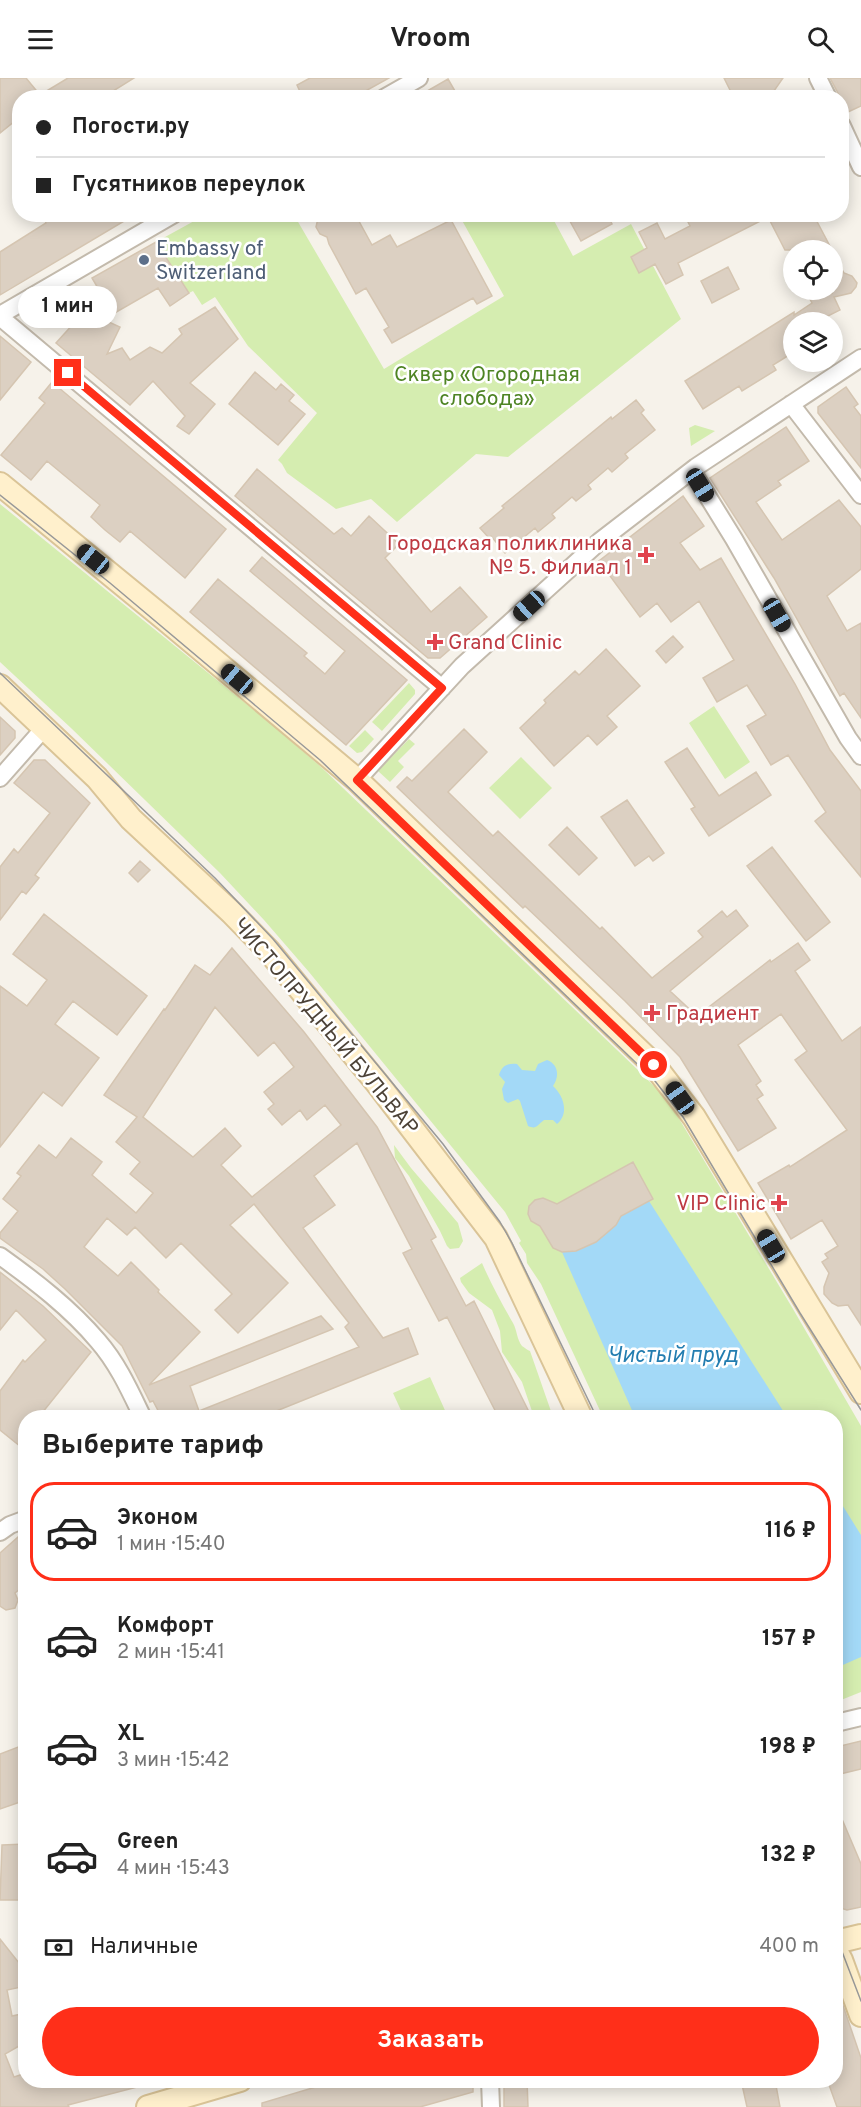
<!DOCTYPE html>
<html lang="ru">
<head>
<meta charset="utf-8">
<style>
  body { margin:0; font-family:Overpass,sans-serif; background:#f2f2f2; color:#222; height:100vh; display:flex; flex-direction:column; font-size:22px; white-space:nowrap }
  * { box-sizing:border-box; margin:0 }
  p { font-size:20px; color:#767676 }
  .icon { flex:none; width:33px; height:33px; fill:none; stroke:currentColor; stroke-width:2; stroke-linecap:round; stroke-linejoin:round }
  .map { position:relative; flex:1; overflow:hidden }
  .side { position:absolute; left:18px; top:1332px; width:825px; height:678px; display:flex; flex-direction:column; background:#fff; border-radius:24px; box-shadow:0 3px 15px #0003 }
  .side>* { flex:none }
  .banner { position:absolute; left:12px; top:12px; width:837px; height:132px; border-radius:24px; box-shadow:0 3px 15px #0003; display:grid; align-content:center; height:132px; padding:0 24px; background:#fff }
  .buttons { position:absolute; left:783px; top:162px; display:grid; gap:12px }
  .buttons a { display:grid; place-items:center; width:60px; height:60px; border-radius:50%; background:#fff; box-shadow:0 3px 15px #0003; font-size:30px }
  .end { position:absolute; width:27px; height:27px; margin:-14px; border:8px solid #ff2f19; background:#fff; box-shadow:0 0 0 3px #fff }
  .from { border-radius:50% }
  .bubble { position:absolute; height:42px; border-radius:21px; background:#fff; box-shadow:0 3px 15px #0003; font-size:20px; font-weight:700; line-height:42px; text-align:center }
  .car { position:absolute; width:18px; height:36px; margin:-18px -9px; border-radius:8px; box-shadow:0 0 4px 2px #0007; background:linear-gradient(#222 24%,#8ab4d8 0 40%,#222 0 76%,#8ab4d8 0 86%,#222 0) }
  .banner b { display:flex; align-items:center; gap:21px; height:57px; font-size:22px }
  .banner b+b { border-top:2px solid #e0e0e0 }
  .banner i { width:15px; height:15px; background:#222 }
  ul { padding:0; list-style:none }
  li { display:flex; align-items:center; gap:18px; height:99px; margin:0 12px 9px; padding:0 12px; border:3px solid transparent; border-radius:24px }
  li div { flex:1 }
  li b { display:block; font-size:22px }
  li em { font-style:normal; font-weight:700 }
  li.current { border-color:#ff2f19 }
  li>.icon { width:54px; height:54px; stroke-width:1.5 }
  h2 { padding:0 24px; font-size:27px; line-height:72px }
  .pay { display:flex; align-items:center; gap:15px; height:66px; padding:0 24px; font-size:22px }
  .pay p { margin-inline-start:auto }
  .cta { display:flex; gap:12px; margin-top:auto; padding:12px 24px }
  .cta a { flex:1; height:69px; border-radius:36px; background:#ff2f19; color:#fff; font-size:24px; font-weight:700; line-height:69px; text-align:center }
  header { display:flex; justify-content:space-between; align-items:center; height:78px; padding:0 24px; background:#fff; font-size:27px; font-weight:700 }
  .map>svg:first-child { display:block }
</style>
</head>
<body>
<header><svg class="icon" aria-label="menu" viewBox="0 0 24 24"><path d="M4 6h16M4 12h16M4 18h16"/></svg>Vroom<svg class="icon" aria-label="search" viewBox="0 0 24 24"><circle cx="10" cy="10" r="6"/><path d="M15 15l6 6"/></svg></header>
<div class="map">
<svg width="861" height="2029" viewBox="0 0 861 2029">
  <rect width="100%" height="100%" fill="#f6f2ea"/>
  <path fill="#d5edb0" d="M205,137H294L384,291L504,218L459,137H551L573,178L631,146L681,241L508,379L476,376L397,444L371,421L336,431L287,395L282,386L278,382L317,335L248,268L215,219L202,227L193,213L189,215L156,164Z
    M695,347L715,353L691,368L689,350Z
    M0,426L270,645L320,688L639,993L661,1015L678,1039L793,1231L861,1348V1614L836,1624V1340L603,1339L541,1206L527,1185L526,1176L519,1165L521,1163L505,1134L309,894L264,842L220,795L71,650L0,584Z
    M409,605L415,612V616L382,653L372,644Z
    M714,628L750,684L725,701L689,645Z
    M365,652L374,661L362,674L357,675L349,668Z
    M409,661L415,666L398,683L404,689L390,704L378,693Z
    M521,679L552,710L520,741L489,710Z
    M394,1067L411,1090L458,1145L463,1163L459,1170L450,1171L447,1168L440,1153L409,1098L395,1080Z
    M482,1185C491,1206 502,1226 513,1245C517,1252 517,1262 522,1268C522,1268 529,1273 530,1273L553,1339H534L522,1304L502,1274L500,1253L492,1232L469,1215L461,1204L460,1200Z
    M430,1299L448,1339H404L393,1315Z"/>
  <path fill="#a3d9f7" d="M547,982C558,986 560,998 553,1008C563,1017 570,1035 557,1046L553,1042H544C537,1047 537,1052 528,1048L520,1023L518,1021L508,1025L504,1022L502,1011L505,1004L499,997C502,988 507,985 517,986L522,992L535,993L538,986Z
    M649,1123L787,1339H635L562,1174L576,1173L596,1164L616,1147L621,1138Z
    M836,1417L861,1457V1579L836,1590Z"/>
  <path fill="#dcd0c2" stroke="#d5c5b1" stroke-width="1.5" fill-rule="evenodd" d="M0,0H26L40,17L68,0H134L102,20H20V39L0,55Z
    M310,0H389L353,20H303L297,7Z
    M724,0H783L769,20H734Z
    M830,0H861V28L848,34Z
    M448,1L459,20H415Z
    M54,136H136L0,217V174L46,145L45,143Z
    M319,136H355L372,167L390,157L397,169L451,142L492,218L477,226L473,220L392,265L384,252L389,249L366,210L356,216L329,166L327,159L320,156L316,149Z
    M566,136H607L612,146L581,163Z
    M684,136H813L832,172H785L768,139L678,185L683,197L666,206L655,186L639,195L631,179L647,170L639,154L657,145L665,161L690,148Z
    M156,164L189,215L170,228L158,210L113,236L92,200Z
    M832,173L844,195L852,198L857,205L856,209L851,215L834,219L840,232L816,244H794V274L773,287L776,292L742,313L739,308L703,331L685,303L794,234V237L812,225L805,212H830L832,216Z
    M728,189L739,211L712,225L701,203Z
    M215,229L238,261L190,305L215,326L189,356L177,348L185,338L153,303L130,327L56,265L85,233L120,249L107,276L122,270L130,282L150,269L162,275L182,256L179,251Z
    M0,258L31,284L0,322Z
    M255,294L276,312L281,306L294,317L289,323L305,336L278,367L229,326Z
    M52,304L226,451L185,500L130,453L120,464L105,452L91,439L100,427L47,383L31,402L1,377L45,325L39,320Z
    M846,309L858,326L854,329L861,338V390L818,335V329Z
    M636,322L644,332L641,335L655,352L625,376L628,380L612,394L608,390L588,407L591,411L576,423L572,419L552,436L555,440L538,454L535,450L505,475L491,458L489,460L480,450L504,430L502,428L611,339L612,341Z
    M786,349L809,383L778,403L781,407L756,424L782,462L839,422L861,449V491L827,518L847,553L861,545V640L844,615L840,618L774,500L710,400Z
    M257,391L334,456L342,450L351,458L369,438L399,466L385,480L431,534L460,509L487,539L440,580H428L235,418Z
    M683,418L704,448L680,465L700,492L721,480L795,606L830,672L861,713V799L815,743L826,734L788,677L771,687L747,648L766,637L747,607L717,624L703,600L734,582L699,523L671,544L657,525L640,539L599,483Z
    M262,479L407,602L346,667L190,534L218,501L307,575L304,578L325,596L345,573L250,493Z
    M673,558L683,569L666,585L656,573Z
    M606,571L640,608L607,638L617,649L597,667L588,657L554,688L520,650L546,625L544,622L575,593L579,597Z
    M0,639L15,653V660L0,677Z
    M464,651L487,674L448,714L493,758L498,753L600,851L602,849L652,900L703,859L698,853L722,833L727,839L736,832L748,848L670,913L697,938L770,882L771,884L798,865L810,882L795,893L842,963L861,949V1247L848,1227L838,1228L832,1225L824,1216V1209L829,1195L822,1184L828,1180L825,1176L838,1168L822,1142L791,1161L758,1105L789,1087L790,1089L847,1052L795,982L807,973L781,936L738,967L761,1003L756,1007L763,1017L757,1021L776,1050L738,1073L680,979L625,923L525,828L523,830L397,709L407,699L412,703Z
    M687,670L719,718L756,694L771,717L709,758L691,731L695,729L665,684Z
    M34,682H45L90,725L35,797L39,800L26,816L22,813L0,842V789L14,771L18,775L50,735L14,705Z
    M627,722L664,775L653,783L649,778L635,788L601,739Z
    M567,749L597,780L579,797L549,767Z
    M772,769L830,844L806,863L747,788Z
    M140,783L150,792L138,804L129,795Z
    M44,836L147,918L117,957L73,923L55,946L99,980L62,1028L43,1014L0,1069V908L27,928L47,902L13,876Z
    M232,870L304,954L377,1049L436,1159L431,1162L466,1228L474,1223L532,1340H499L447,1239L439,1243L403,1175L412,1171L357,1065L314,1098L335,1127L303,1150L383,1260L408,1250L418,1276L259,1340H162L153,1323L150,1324L122,1268L65,1211L43,1191L0,1160V1155L18,1133L3,1121L21,1098L17,1095L39,1067L56,1080L71,1060L102,1084L92,1097L136,1135L153,1115L130,1096L140,1084L116,1064L137,1039L104,1017L164,931L165,932L195,887L210,897ZM215,929L258,978L274,964L294,989L264,1014L274,1026L268,1031L282,1047L300,1032L307,1042L325,1027L341,1047L252,1119L221,1087L241,1068L225,1050L193,1079L143,1039ZM254,1126L349,1245L345,1249L359,1269L199,1333L190,1308L333,1251L321,1238L149,1307L200,1254L158,1214L159,1212L131,1184L118,1198L84,1169L107,1140L127,1157L135,1149L166,1180L181,1165L232,1216L215,1232L238,1255L288,1205L230,1147Z
    M633,1084L653,1121L621,1138L616,1147L596,1164L576,1173L562,1174L553,1170L540,1148L531,1143L528,1136L529,1128L535,1122L543,1120L557,1126Z
    M0,1194L43,1228L91,1274L38,1340H26V1373L0,1352V1313L23,1282L25,1284L46,1262L16,1232L0,1252Z
    M26,1452V1506L15,1515L18,1522L15,1530L6,1532L0,1528V1475Z
    M861,1663V1691L836,1697V1669Z
    M26,1666V1722L0,1731V1676Z
    M836,1727L861,1786V1829L847,1832L840,1830L836,1820Z
    M26,1766V1822H0L2,1767Z
    M0,1861L19,1885L26,1884V1908L7,1912L12,1938L26,1935V1964L5,1976L14,1999L26,1995V2002H144L145,2007L68,2027L69,2029H0Z
    M836,1913H838L861,1980V2029H837L828,2004L836,2002Z
    M339,2002H473V2014L420,2029H262V2025Z
    M504,2002H527L528,2029H504Z
    M741,2002H775L780,2029H747Z"/>
  <g fill="none" stroke-linecap="round" stroke-linejoin="round">
    <defs>
      <path id="minor" d="M818,0L828,20
        M384,20L419,0
        M842,48L861,89
        M0,237L174,136
        M0,239L442,610
        M791,326L861,417
        M692,393L734,461L848,660L861,678
        M0,700L45,649
        M357,702L462,588L600,463L696,389L861,280
        M0,1178C35,1203 70,1230 98,1263C118,1286 130,1313 143,1340
        M0,1454L10,1447L26,1441
        M836,1645L861,1639
        M490,2002L491,2029"/>
      <path id="secondary" d="M0,406L166,542L357,702L654,987L694,1039L861,1314
        M0,608L97,700L131,741L232,835L268,872L377,1005L496,1160L581,1340
        M836,1864L861,1858
        M836,1873L841,1882L861,1937
        M148,2029L240,2002"/>
    </defs>
    <use href="#minor" stroke="#c3baac" stroke-width="20"/>
    <use href="#secondary" stroke="#dac497" stroke-width="26"/>
    <use href="#minor" stroke="#fff" stroke-width="16"/>
    <use href="#secondary" stroke="#fff0cc" stroke-width="22"/>
    <path stroke="#999" stroke-width="1.5" d="M0,417L110,505L320,682L655,1003L683,1039L800,1235L861,1332
      M0,595L215,800L273,861L443,1066L500,1144L512,1165L597,1340
      M836,1858L861,1923"/>
  </g>
  <g fill="none" stroke-linecap="round" stroke-linejoin="round">
    <path stroke="#ff2f19" stroke-width="8" d="M68,295L442,610L357,702L654,987"/>
  </g>
  <circle fill="#5c6f8a" stroke="#fff" stroke-width="2" cx="144" cy="182" r="6"/>
  <g fill="#e0444e" stroke="#fff" stroke-width="2">
    <path d="M643 468h6v6h6v6h-6v6h-6v-6h-6v-6h6z"/>
    <path d="M432 555h6v6h6v6h-6v6h-6v-6h-6v-6h6z"/>
    <path d="M649 926h6v6h6v6h-6v6h-6v-6h-6v-6h6z"/>
    <path d="M776 1116h6v6h6v6h-6v6h-6v-6h-6v-6h6z"/>
  </g>
  <g text-anchor="middle" stroke-width="5" stroke-linejoin="round" paint-order="stroke">
    <g font-size="21" fill="#4e5e75" stroke="#fff" text-anchor="start">
      <text x="156" y="177">Embassy of<tspan x="156" dy="24">Switzerland</tspan></text>
    </g>
    <g font-size="21" fill="#4e8424" stroke="#fff">
      <text x="487" y="303">Сквер «Огородная<tspan x="487" dy="24">слобода»</tspan></text>
    </g>
    <g font-size="21" fill="#be3a42" stroke="#fff" text-anchor="end">
      <text x="632" y="472">Городская поликлиника<tspan x="632" dy="24">№ 5. Филиал 1</tspan></text>
      <text x="448" y="571" text-anchor="start">Grand Clinic</text>
      <text x="666" y="942" text-anchor="start">Градиент</text>
      <text x="766" y="1132">VIP Clinic</text>
    </g>
    <g font-size="21" fill="#4c4237" stroke="#fff">
      <text transform="translate(326 948) rotate(50)" y="7">ЧИСТОПРУДНЫЙ БУЛЬВАР</text>
    </g>
    <g font-size="22" font-style="italic" fill="#237db0" stroke="#fff">
      <text x="673" y="1284">Чистый пруд</text>
    </g>
  </g>
</svg>
<div class="buttons">
<a><svg class="icon" aria-label="locate" viewBox="0 0 24 24"><circle cx="12" cy="12" r="6"/><path d="M12 2v4M12 18v4M2 12h4M18 12h4"/></svg></a>
<a><svg class="icon" aria-label="layers" viewBox="0 0 24 24"><path d="M12 4l9 5-9 5-9-5zM3 14l9 5 9-5"/></svg></a>
</div>
<i class="end from" style="left:654px;top:987px"></i>
<i class="end" style="left:68px;top:295px"></i>
<div class="bubble" style="left:18px;top:208px;width:99px">1 мин</div>
<i class="car" style="left:700px;top:407px;rotate:148deg"></i>
<i class="car" style="left:93px;top:481px;rotate:309deg"></i>
<i class="car" style="left:529px;top:528px;rotate:228deg"></i>
<i class="car" style="left:777px;top:537px;rotate:150deg"></i>
<i class="car" style="left:237px;top:601px;rotate:310deg"></i>
<i class="car" style="left:680px;top:1020px;rotate:325deg"></i>
<i class="car" style="left:771px;top:1168px;rotate:329deg"></i>
<div class="banner">
<b><i class="from"></i>Погости.ру</b>
<b><i></i>Гусятников переулок</b>
</div>
<section class="side">
<h2>Выберите тариф</h2>
<ul>
<li class="current"><svg class="icon" aria-label="car" viewBox="0 0 24 24"><path d="M5 17H2v-5l4-1 3-4h7l3 4 3 1v5h-3M9 17h6M6 11h13"/><circle cx="7" cy="17" r="2"/><circle cx="17" cy="17" r="2"/></svg><div><b>Эконом</b><p>1 мин · 15:40</p></div><em>116 ₽</em></li>
<li><svg class="icon" aria-label="car" viewBox="0 0 24 24"><path d="M5 17H2v-5l4-1 3-4h7l3 4 3 1v5h-3M9 17h6M6 11h13"/><circle cx="7" cy="17" r="2"/><circle cx="17" cy="17" r="2"/></svg><div><b>Комфорт</b><p>2 мин · 15:41</p></div><em>157 ₽</em></li>
<li><svg class="icon" aria-label="car" viewBox="0 0 24 24"><path d="M5 17H2v-5l4-1 3-4h7l3 4 3 1v5h-3M9 17h6M6 11h13"/><circle cx="7" cy="17" r="2"/><circle cx="17" cy="17" r="2"/></svg><div><b>XL</b><p>3 мин · 15:42</p></div><em>198 ₽</em></li>
<li><svg class="icon" aria-label="car" viewBox="0 0 24 24"><path d="M5 17H2v-5l4-1 3-4h7l3 4 3 1v5h-3M9 17h6M6 11h13"/><circle cx="7" cy="17" r="2"/><circle cx="17" cy="17" r="2"/></svg><div><b>Green</b><p>4 мин · 15:43</p></div><em>132 ₽</em></li>
</ul>
<div class="pay"><svg class="icon" aria-label="cash" viewBox="0 0 24 24"><path d="M3 7h18v10H3z"/><circle cx="12" cy="12" r="2"/></svg>Наличные<p>400 m</p></div>
<div class="cta"><a>Заказать</a></div>
</section>
</div>
</body>
</html>
